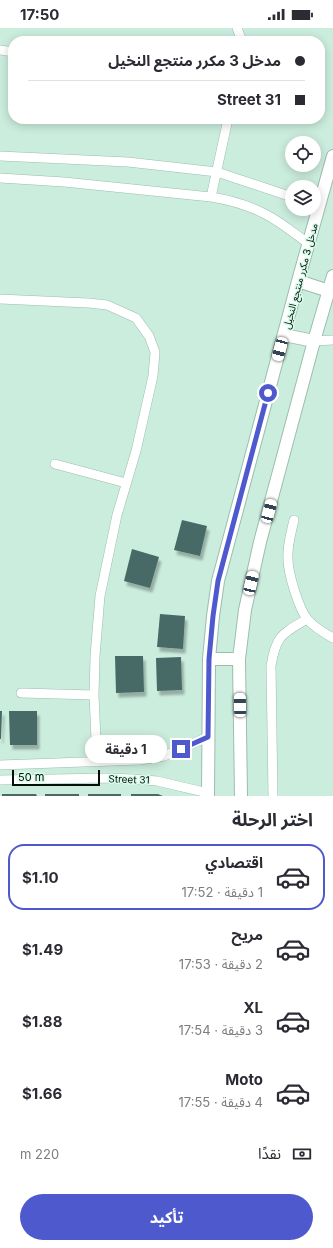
<!DOCTYPE html>
<html lang="ar">
<head>
<meta charset="utf-8">
<style>
  body { margin:0; font-family:Inter,"Noto Sans Arabic",sans-serif; background:#f7f7f7; color:#2b2b33; direction:rtl; height:100vh; display:flex; flex-direction:column; font-size:15px; white-space:nowrap }
  * { box-sizing:border-box; margin:0 }
  p { font-size:13px; color:#7c7c81 }
  .icon { flex:none; width:22px; height:22px; fill:none; stroke:currentColor; stroke-width:2; stroke-linecap:round; stroke-linejoin:round }
  .map { position:relative; height:768px; overflow:hidden; direction:ltr }
  .side { display:flex; flex-direction:column; background:#fff; flex:1 }
  .side>* { flex:none }
  .banner { position:absolute; left:8px; top:8px; width:317px; height:88px; border-radius:16px; box-shadow:0 2px 10px #0003; direction:rtl; display:grid; align-content:center; height:88px; padding:0 20px; background:#fff }
  .fabs { position:absolute; left:285px; top:108px; display:grid; gap:8px }
  .fabs a { display:grid; place-items:center; width:36px; height:36px; border-radius:50%; background:#fff; box-shadow:0 2px 10px #0003; font-size:20px }
  .scale { position:absolute; left:12px; bottom:10px; width:88px; box-sizing:border-box; padding-left:4px; border:2px solid #040f0a; border-top:0; font-size:11px; line-height:14px; white-space:nowrap; color:#040f0a; -webkit-text-stroke:3px #d8fbeb; paint-order:stroke }
  .end { position:absolute; width:18px; height:18px; margin:-9px; border:5px solid #4e59ce; background:#fff; box-shadow:0 0 0 2px #fff }
  .from { border-radius:50% }
  .bubble { position:absolute; height:28px; border-radius:14px; background:#fff; box-shadow:0 2px 10px #0003; font-size:13px; font-weight:700; line-height:28px; text-align:center; direction:rtl }
  .car { position:absolute; width:12px; height:24px; margin:-12px -6px; border-radius:5px; box-shadow:0 0 3px 1px #0007; background:linear-gradient(#fff 24%,#345 0 40%,#fff 0 76%,#345 0 86%,#fff 0) }
  .banner b { display:flex; align-items:center; gap:14px; height:38px; font-size:15px }
  .banner b+b { border-top:1px solid #e1e1e2 }
  .banner i { width:10px; height:10px; background:#2b2b33 }
  ul { padding:0; list-style:none }
  li { display:flex; align-items:center; gap:12px; height:66px; margin:0 8px 6px; padding:0 12px; border:2px solid transparent; border-radius:16px }
  li div { flex:1 }
  li b { display:block; font-size:15px }
  li em { font-style:normal; font-weight:700 }
  li.current { border-color:#4e59ce }
  li>.icon { width:36px; height:36px; stroke-width:1.5 }
  h2 { padding:0 20px; font-size:18px; line-height:48px }
  .pay { display:flex; align-items:center; gap:10px; height:44px; padding:0 20px; font-size:15px }
  .pay p { margin-inline-start:auto }
  .cta { display:flex; gap:8px; margin-top:auto; padding:8px 20px }
  .cta a { flex:1; height:46px; border-radius:24px; background:#4e59ce; color:#fff; font-size:16px; font-weight:700; line-height:46px; text-align:center }
  .status { display:flex; justify-content:space-between; align-items:center; height:28px; padding:0 20px; background:#fff; direction:ltr }
  .status svg { height:11px; fill:currentColor }
  .map>svg:first-child { display:block }
</style>
</head>
<body>
<div class="status"><b>17:50</b><svg viewBox="0 0 49 12"><path d="M0 12V9h3v3zM5 12V6h3v6zM10 12V3h3v9zM15 12V0h3v12zM26 1h20v11H26zM47 4h2v5h-2z"/></svg></div>
<div class="map">
<svg width="333" height="768" viewBox="0 0 333 768">
  <defs>
    <filter id="shadow"><feDropShadow dx="2.5" dy="4.5" stdDeviation="1" flood-color="#0004"/></filter>
  </defs>
  <rect width="100%" height="100%" fill="#cbedde"/>
  <path fill="#466a66" filter="url(#shadow)" d="M182,492L207,498L200,528L174,522Z
    M132,521L159,529L150,560L124,553Z
    M160,586L185,588L183,621L157,619Z
    M115,628H143L144,664L116,665Z
    M181,629L182,662L157,663L156,630Z
    M0,683H2L1,711H0Z
    M9,683H37V717H10Z
    M2,766H36L37,768H2Z
    M45,766H79V768H45Z
    M88,766H121V768H88Z
    M131,766H158L163,768H131Z"/>
  <g fill="none" stroke-linecap="round" stroke-linejoin="round">
    <defs>
      <path id="minor" d="M237,0L242,13
        M0,22L13,24
        M0,128L128,134L217,144L292,169
        M0,150L64,154L211,169C230,172 248,177 265,186C281,194 295,206 309,216
        M211,169L228,91
        M0,271L88,275L107,277L136,290L149,308L155,324L153,348L136,423L117,487L100,568L95,628L94,667L97,734
        M314,313L333,312
        M55,436L126,455
        M294,492C291,505 287,518 288,531C288,545 299,582 308,592C315,600 324,605 333,610
        M21,665L94,667
        M0,737L140,732L164,728L208,709
        M0,752L107,750L134,751L157,753L208,765
        M273,768L271,638C276,607 282,606 307,591"/>
      <path id="tertiary" d="M298,253L329,263
        M284,307L314,313
        M209,631H239
        M208,768L209,631L213,588L218,553L298,253L333,128
        M241,768L239,631L245,582L260,514L314,313L333,248"/>
    </defs>
    <use href="#minor" stroke="#9cbdae" stroke-width="10"/>
    <use href="#tertiary" stroke="#9cbdae" stroke-width="14"/>
    <use href="#minor" stroke="#fff" stroke-width="9"/>
    <use href="#tertiary" stroke="#fff" stroke-width="12"/>
  </g>
  <g fill="none" stroke-linecap="round" stroke-linejoin="round">
    <path stroke="#4e59ce" stroke-width="5" d="M181,721L208,709L209,631L213,588L218,553L268,365"/>
  </g>
  <g text-anchor="middle" stroke-width="3" stroke-linejoin="round" paint-order="stroke">
    <g font-size="10" fill="#040f0a" stroke="#d8fbeb">
      <text transform="translate(300 248) rotate(-75)" y="4">مدخل 3 مكرر منتجع النخيل</text>
      <text transform="translate(129 751) rotate(2)" y="4">Street 31</text>
    </g>
  </g>
</svg>
<div class="fabs">
<a><svg class="icon" aria-label="locate" viewBox="0 0 24 24"><circle cx="12" cy="12" r="6"/><path d="M12 2v4M12 18v4M2 12h4M18 12h4"/></svg></a>
<a><svg class="icon" aria-label="layers" viewBox="0 0 24 24"><path d="M12 4l9 5-9 5-9-5zM3 14l9 5 9-5"/></svg></a>
</div>
<div class="scale">50 m</div>
<i class="end from" style="left:268px;top:365px"></i>
<i class="end" style="left:181px;top:721px"></i>
<div class="bubble" style="left:85px;top:707px;width:82px">1 دقيقة</div>
<i class="car" style="left:280px;top:321px;rotate:195deg"></i>
<i class="car" style="left:269px;top:483px;rotate:15deg"></i>
<i class="car" style="left:251px;top:555px;rotate:13deg"></i>
<i class="car" style="left:240px;top:677px;rotate:359deg"></i>
<div class="banner">
<b><i class="from"></i>مدخل 3 مكرر منتجع النخيل</b>
<b><i></i>Street 31</b>
</div>
</div>
<section class="side">
<h2>اختر الرحلة</h2>
<ul>
<li class="current"><svg class="icon" aria-label="car" viewBox="0 0 24 24"><path d="M5 17H2v-5l4-1 3-4h7l3 4 3 1v5h-3M9 17h6M6 11h13"/><circle cx="7" cy="17" r="2"/><circle cx="17" cy="17" r="2"/></svg><div><b>اقتصادي</b><p>1 دقيقة · 17:52</p></div><em>$1.10</em></li>
<li><svg class="icon" aria-label="car" viewBox="0 0 24 24"><path d="M5 17H2v-5l4-1 3-4h7l3 4 3 1v5h-3M9 17h6M6 11h13"/><circle cx="7" cy="17" r="2"/><circle cx="17" cy="17" r="2"/></svg><div><b>مريح</b><p>2 دقيقة · 17:53</p></div><em>$1.49</em></li>
<li><svg class="icon" aria-label="car" viewBox="0 0 24 24"><path d="M5 17H2v-5l4-1 3-4h7l3 4 3 1v5h-3M9 17h6M6 11h13"/><circle cx="7" cy="17" r="2"/><circle cx="17" cy="17" r="2"/></svg><div><b>XL</b><p>3 دقيقة · 17:54</p></div><em>$1.88</em></li>
<li><svg class="icon" aria-label="car" viewBox="0 0 24 24"><path d="M5 17H2v-5l4-1 3-4h7l3 4 3 1v5h-3M9 17h6M6 11h13"/><circle cx="7" cy="17" r="2"/><circle cx="17" cy="17" r="2"/></svg><div><b>Moto</b><p>4 دقيقة · 17:55</p></div><em>$1.66</em></li>
</ul>
<div class="pay"><svg class="icon" aria-label="cash" viewBox="0 0 24 24"><path d="M3 7h18v10H3z"/><circle cx="12" cy="12" r="2"/></svg>نقدًا<p>220 m</p></div>
<div class="cta"><a>تأكيد</a></div>
</section>
</body>
</html>
